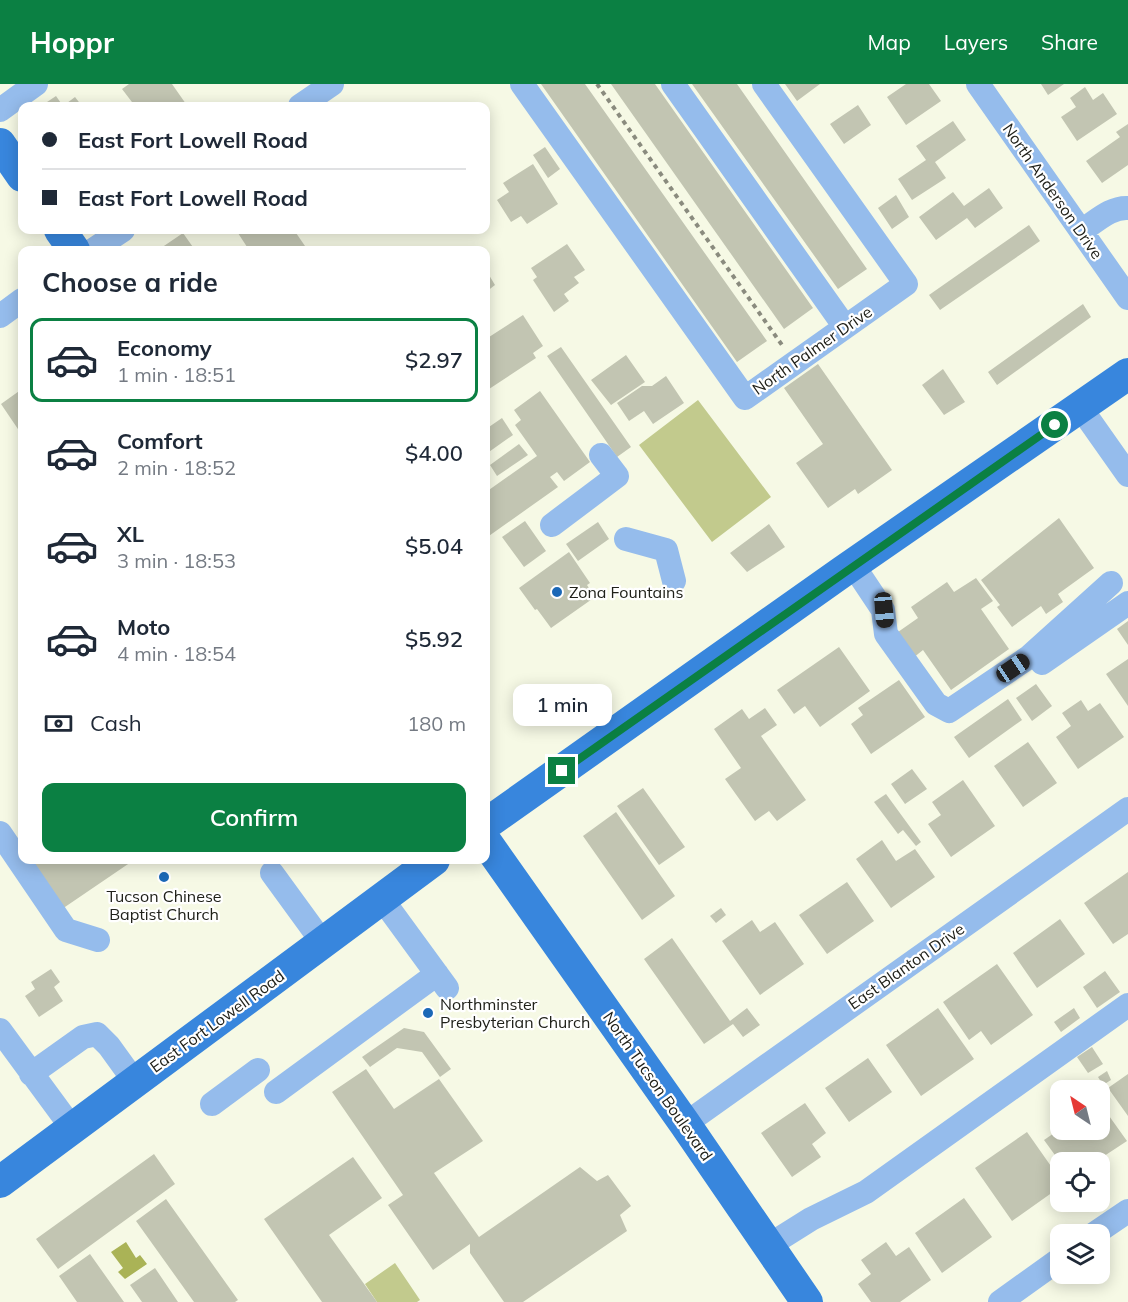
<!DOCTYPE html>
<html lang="en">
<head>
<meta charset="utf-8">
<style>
  body { margin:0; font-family:Mulish,sans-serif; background:#f6f6f7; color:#1f2937; height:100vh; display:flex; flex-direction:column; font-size:22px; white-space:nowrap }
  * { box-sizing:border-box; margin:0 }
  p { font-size:20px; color:#747a83 }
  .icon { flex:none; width:33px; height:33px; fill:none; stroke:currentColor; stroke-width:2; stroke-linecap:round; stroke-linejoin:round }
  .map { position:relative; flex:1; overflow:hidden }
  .details { position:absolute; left:18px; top:162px; width:472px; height:618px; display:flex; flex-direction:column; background:#fff; border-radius:12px; box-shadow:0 3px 15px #0003 }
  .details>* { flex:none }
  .guide { position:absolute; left:18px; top:18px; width:472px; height:132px; border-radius:12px; box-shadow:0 3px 15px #0003; display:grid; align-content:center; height:132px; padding:0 24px; background:#fff }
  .needle { width:39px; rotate:325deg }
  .controls { position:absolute; left:1050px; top:996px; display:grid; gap:12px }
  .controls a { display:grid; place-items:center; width:60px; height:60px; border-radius:12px; background:#fff; box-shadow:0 3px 15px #0003; font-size:30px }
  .end { position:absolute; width:27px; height:27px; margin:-14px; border:8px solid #0b8043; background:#fff; box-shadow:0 0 0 3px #fff }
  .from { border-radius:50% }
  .bubble { position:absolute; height:42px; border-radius:12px; background:#fff; box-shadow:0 3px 15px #0003; font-size:20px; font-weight:600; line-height:42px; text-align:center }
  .car { position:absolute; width:18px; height:36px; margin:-18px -9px; border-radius:8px; box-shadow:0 0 4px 2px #0007; background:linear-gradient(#222 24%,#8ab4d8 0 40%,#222 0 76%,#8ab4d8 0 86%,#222 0) }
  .guide b { display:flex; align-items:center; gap:21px; height:57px; font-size:22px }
  .guide b+b { border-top:2px solid #e0e1e3 }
  .guide i { width:15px; height:15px; background:#1f2937 }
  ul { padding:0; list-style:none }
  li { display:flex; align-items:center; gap:18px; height:84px; margin:0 12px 9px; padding:0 12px; border:3px solid transparent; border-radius:12px }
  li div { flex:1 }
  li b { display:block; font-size:22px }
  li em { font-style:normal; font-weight:600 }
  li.active { border-color:#0b8043 }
  li>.icon { width:54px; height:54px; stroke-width:1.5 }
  h2 { padding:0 24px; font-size:27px; line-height:72px }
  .pay { display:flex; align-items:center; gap:15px; height:66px; padding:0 24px; font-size:22px }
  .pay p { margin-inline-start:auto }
  .cta { display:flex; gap:12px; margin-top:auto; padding:12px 24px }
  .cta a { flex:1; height:69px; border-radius:12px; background:#0b8043; color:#fff; font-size:24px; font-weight:600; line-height:69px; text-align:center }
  header { display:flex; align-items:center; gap:36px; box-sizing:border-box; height:84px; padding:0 30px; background:#0b8043; color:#fff }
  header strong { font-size:28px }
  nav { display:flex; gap:33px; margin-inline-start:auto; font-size:21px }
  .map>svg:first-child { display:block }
</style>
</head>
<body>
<header>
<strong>Hoppr</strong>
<nav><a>Map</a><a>Layers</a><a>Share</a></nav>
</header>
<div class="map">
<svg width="1128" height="1218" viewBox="0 0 1128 1218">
  <rect width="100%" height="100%" fill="#f6f9e5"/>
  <path fill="#c2ca8d" d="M698,316L771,413L712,458L639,361Z
    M395,1179L420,1216L417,1218H377L365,1200Z"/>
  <path fill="#aab356" d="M126,1158L136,1174L140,1171L147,1180L125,1195L118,1188L123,1184L111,1168Z"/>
  <path fill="#c2c5b2" d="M129,0H172L186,20L183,22H135L122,5Z
    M541,0H585L767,257L737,278Z
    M611,0H655L813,224L784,245Z
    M692,0H737L867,185L838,205Z
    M785,0H820L797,17Z
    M906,0H929L941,17L906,41L887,13Z
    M1041,0H1064L1048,11Z
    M1085,3L1093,16L1103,9L1117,30L1077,57L1061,33L1076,23L1070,14Z
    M56,12L63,22L75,13L82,22H41Z
    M858,21L871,41L844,60L830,40Z
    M953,37L966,56L935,78L946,94L912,116L898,95L926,76L916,62Z
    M1128,40V81L1102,99L1086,77L1120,53L1116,48Z
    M545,63L560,85L548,94L533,71Z
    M533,80L558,120L527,140L521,132L511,138L497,116L509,108L503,99Z
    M989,104L1003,124L975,144L967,134L936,156L919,133L953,108L964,122Z
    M896,111L909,133L892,145L878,124Z
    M1029,141L1040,157L940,226L929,211Z
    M236,146H294L305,162L298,166H249Z
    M183,149L195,166H158Z
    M567,160L585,186L574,193L579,199L564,210L569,217L554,228L533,196L537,193L531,184Z
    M486,186L495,201L486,208Z
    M1083,220L1091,233L997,301L988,288Z
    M523,231L543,262L533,269L536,274L486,307V255Z
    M561,263L631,363L617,373L547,272Z
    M626,271L645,298L611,321L591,296Z
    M818,280L892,386L858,410L855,405L828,424L796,379L823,360L784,304Z
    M943,285L965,318L944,331L922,301Z
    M666,292L684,319L653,340L644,327L629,337L617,319L642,302H652Z
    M22,305V351L1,320Z
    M540,307L590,378L564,397L557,388L550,393L558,403L486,454V408L537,372L515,341L521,336L514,326Z
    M502,334L513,351L486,370V345Z
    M519,360L528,371L497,392L490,381Z
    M1059,434L1094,484L1058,510L1063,518L1046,530L1041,522L1012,543L997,523L1000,521L981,496Z
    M525,437L546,467L524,483L502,453Z
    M598,438L609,455L578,477L566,460Z
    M769,440L785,463L747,488L730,469Z
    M569,468L590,499L587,501L595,513L551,544L537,525L535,526L519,504Z
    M976,494L993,517L981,525L1009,565L951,606L923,566L913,574L898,548L918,534L911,523L947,498L954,508Z
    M1128,537V561L1117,545Z
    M839,563L870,607L820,643L805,622L794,630L777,606Z
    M1128,575V622L1106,590Z
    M899,596L925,633L871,670L851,640L863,631L858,624Z
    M1036,600L1052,622L1032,637L1016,614Z
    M1008,615L1022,636L969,674L954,653Z
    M1081,616L1088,627L1100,619L1124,653L1078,685L1056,653L1071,642L1062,629Z
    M765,624L777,641L761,652L806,716L777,737L769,727L755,737L725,695L741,684L714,645L742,625L749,635Z
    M1028,658L1057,699L1023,723L994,682Z
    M912,685L927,705L905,720L891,700Z
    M963,696L995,742L951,773L928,740L941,731L932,718Z
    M643,704L685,763L659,781L617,722Z
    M886,710L921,758L916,762L903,746L898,750L874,718Z
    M616,728L675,812L642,836L583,752Z
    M882,756L896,777L915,765L935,793L891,824L856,775Z
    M28,776H134L62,825Z
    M1128,788V850L1113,860L1084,819Z
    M847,798L874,837L827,870L799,831Z
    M721,824L726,831L716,839L710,832Z
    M1060,835L1085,870L1037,904L1013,869Z
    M752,836L760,848L775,838L804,880L760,911L722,857Z
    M672,854L730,937L747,924L760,941L743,953L733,940L704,960L644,875Z
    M997,880L1033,931L991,961L981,947L969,956L943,918Z
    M51,885L60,898L54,903L63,917L39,933L25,912L35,905L31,898Z
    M1105,887L1120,908L1097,924L1083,903Z
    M938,924L974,975L921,1012L886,961Z
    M1074,924L1080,934L1061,948L1054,938Z
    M404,944L424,948L451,985L440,993L422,968L397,964L370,983L362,973Z
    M1092,963L1103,980L1088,989L1077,973Z
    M868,974L892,1008L849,1038L825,1004Z
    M366,985L394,1025L439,995L483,1057L434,1089L479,1153L580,1083L597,1097L608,1091L631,1122L620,1131L627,1147L523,1218H504L470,1169V1160L433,1186L388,1121L403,1111L332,1008Z
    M1107,987L1111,996L1103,1001L1098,993Z
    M1128,990V1032L1108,1004Z
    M805,1019L826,1049L812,1060L821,1073L792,1093L761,1049Z
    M1107,1029L1127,1057L1095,1078H1060L1044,1056L1060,1045L1100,1046V1035Z
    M1027,1048L1060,1095V1103L1012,1137L975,1084Z
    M154,1070L175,1100L58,1185L36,1155Z
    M353,1073L382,1114L329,1151L377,1218H322L264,1135Z
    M964,1114L992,1153L942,1189L915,1149Z
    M166,1115L238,1216L235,1218H194L136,1137Z
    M886,1158L896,1172L909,1163L931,1196L900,1218H871L858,1200L871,1190L861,1176Z
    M90,1170L124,1218H77L59,1192Z
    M155,1184L178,1218H142L130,1201Z"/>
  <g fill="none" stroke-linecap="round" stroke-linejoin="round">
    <path stroke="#8a8b7e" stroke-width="4" stroke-dasharray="4.5 4.5" stroke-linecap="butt" d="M597,0L782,261"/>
    <path stroke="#95bcec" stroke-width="24" d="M522,0L745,314L906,200L764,0
      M673,0L845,243
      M978,0L1128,214
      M300,22L332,0
      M0,26L36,0
      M1081,147C1096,138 1110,123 1128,124
      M93,166L123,146
      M0,232L22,216
      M1080,323L1128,391
      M552,441L617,392L601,371
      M626,455L666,466L674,497
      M853,481L883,526L886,550L936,620L949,627L1029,573L1111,499
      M1042,579L1128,519
      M0,749L66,846L98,856
      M272,789L323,859
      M382,815L447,904
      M0,946L72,1044
      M31,990L83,953L97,950L109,962L135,998
      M276,1008L437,890
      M212,1020L258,986
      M685,1040L1128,725
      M1094,1150L1128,1127
      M768,1162L811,1135L866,1108L1128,921
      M1000,1218L1060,1175"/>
    <path stroke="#3886dd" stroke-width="32" d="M0,60L22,92
      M60,146L74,166
      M486,740L842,488L1128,290
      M486,758L685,1040L807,1218
      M0,1098L434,776"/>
  </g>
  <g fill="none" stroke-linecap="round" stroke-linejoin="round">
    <path stroke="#0b8043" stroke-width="8" d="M562,687L1055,341"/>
  </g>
  <g fill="#1b68b7" stroke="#fff" stroke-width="2">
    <circle cx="557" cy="508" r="6"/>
    <circle cx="164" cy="793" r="6"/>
    <circle cx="428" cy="929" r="6"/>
  </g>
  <g text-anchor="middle" stroke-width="4.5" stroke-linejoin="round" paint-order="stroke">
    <g font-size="16" fill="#20211a" stroke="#fff">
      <text transform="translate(1053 107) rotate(55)" y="6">North Anderson Drive</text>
      <text transform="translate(812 266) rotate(-35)" y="6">North Palmer Drive</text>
      <text transform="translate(906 882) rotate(-35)" y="6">East Blanton Drive</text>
      <text transform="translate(217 937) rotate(-36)" y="6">East Fort Lowell Road</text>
      <text transform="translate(658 1002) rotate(55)" y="6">North Tucson Boulevard</text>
    </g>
    <g font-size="16" fill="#20211a" stroke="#fff" text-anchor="start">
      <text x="569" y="514">Zona Fountains</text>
      <text x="164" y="818" text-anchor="middle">Tucson Chinese<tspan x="164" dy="18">Baptist Church</tspan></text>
      <text x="440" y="926">Northminster<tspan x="440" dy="18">Presbyterian Church</tspan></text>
    </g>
  </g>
</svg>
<div class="controls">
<a><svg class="needle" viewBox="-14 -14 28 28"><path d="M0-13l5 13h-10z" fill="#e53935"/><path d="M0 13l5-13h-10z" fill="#747a83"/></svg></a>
<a><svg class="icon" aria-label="locate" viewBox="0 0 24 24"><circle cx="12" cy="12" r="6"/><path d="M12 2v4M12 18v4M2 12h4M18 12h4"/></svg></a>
<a><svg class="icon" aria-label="layers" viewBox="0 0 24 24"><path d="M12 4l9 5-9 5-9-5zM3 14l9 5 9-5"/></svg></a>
</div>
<i class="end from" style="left:1055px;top:341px"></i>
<i class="end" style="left:562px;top:687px"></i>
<div class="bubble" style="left:513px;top:600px;width:99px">1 min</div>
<i class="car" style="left:884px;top:526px;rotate:175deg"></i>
<i class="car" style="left:1013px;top:584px;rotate:56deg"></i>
<div class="guide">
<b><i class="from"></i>East Fort Lowell Road</b>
<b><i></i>East Fort Lowell Road</b>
</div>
<section class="details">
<h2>Choose a ride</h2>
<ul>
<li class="active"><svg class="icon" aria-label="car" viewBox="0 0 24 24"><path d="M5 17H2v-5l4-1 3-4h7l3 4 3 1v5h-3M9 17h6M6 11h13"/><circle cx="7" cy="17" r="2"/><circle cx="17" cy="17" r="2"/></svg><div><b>Economy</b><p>1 min · 18:51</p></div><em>$2.97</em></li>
<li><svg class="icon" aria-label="car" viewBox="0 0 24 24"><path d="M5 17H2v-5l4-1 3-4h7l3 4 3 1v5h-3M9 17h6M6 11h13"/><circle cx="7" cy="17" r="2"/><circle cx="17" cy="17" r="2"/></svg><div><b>Comfort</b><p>2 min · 18:52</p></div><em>$4.00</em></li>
<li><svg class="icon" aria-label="car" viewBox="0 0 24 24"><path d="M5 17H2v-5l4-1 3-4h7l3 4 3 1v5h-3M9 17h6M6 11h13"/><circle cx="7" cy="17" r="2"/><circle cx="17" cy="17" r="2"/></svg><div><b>XL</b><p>3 min · 18:53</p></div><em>$5.04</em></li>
<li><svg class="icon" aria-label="car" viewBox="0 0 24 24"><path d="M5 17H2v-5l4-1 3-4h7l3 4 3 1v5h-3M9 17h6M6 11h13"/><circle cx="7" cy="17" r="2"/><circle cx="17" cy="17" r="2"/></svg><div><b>Moto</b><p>4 min · 18:54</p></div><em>$5.92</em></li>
</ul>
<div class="pay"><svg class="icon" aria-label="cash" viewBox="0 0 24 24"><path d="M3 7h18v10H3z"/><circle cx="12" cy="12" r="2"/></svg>Cash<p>180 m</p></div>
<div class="cta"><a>Confirm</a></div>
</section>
</div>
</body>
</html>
